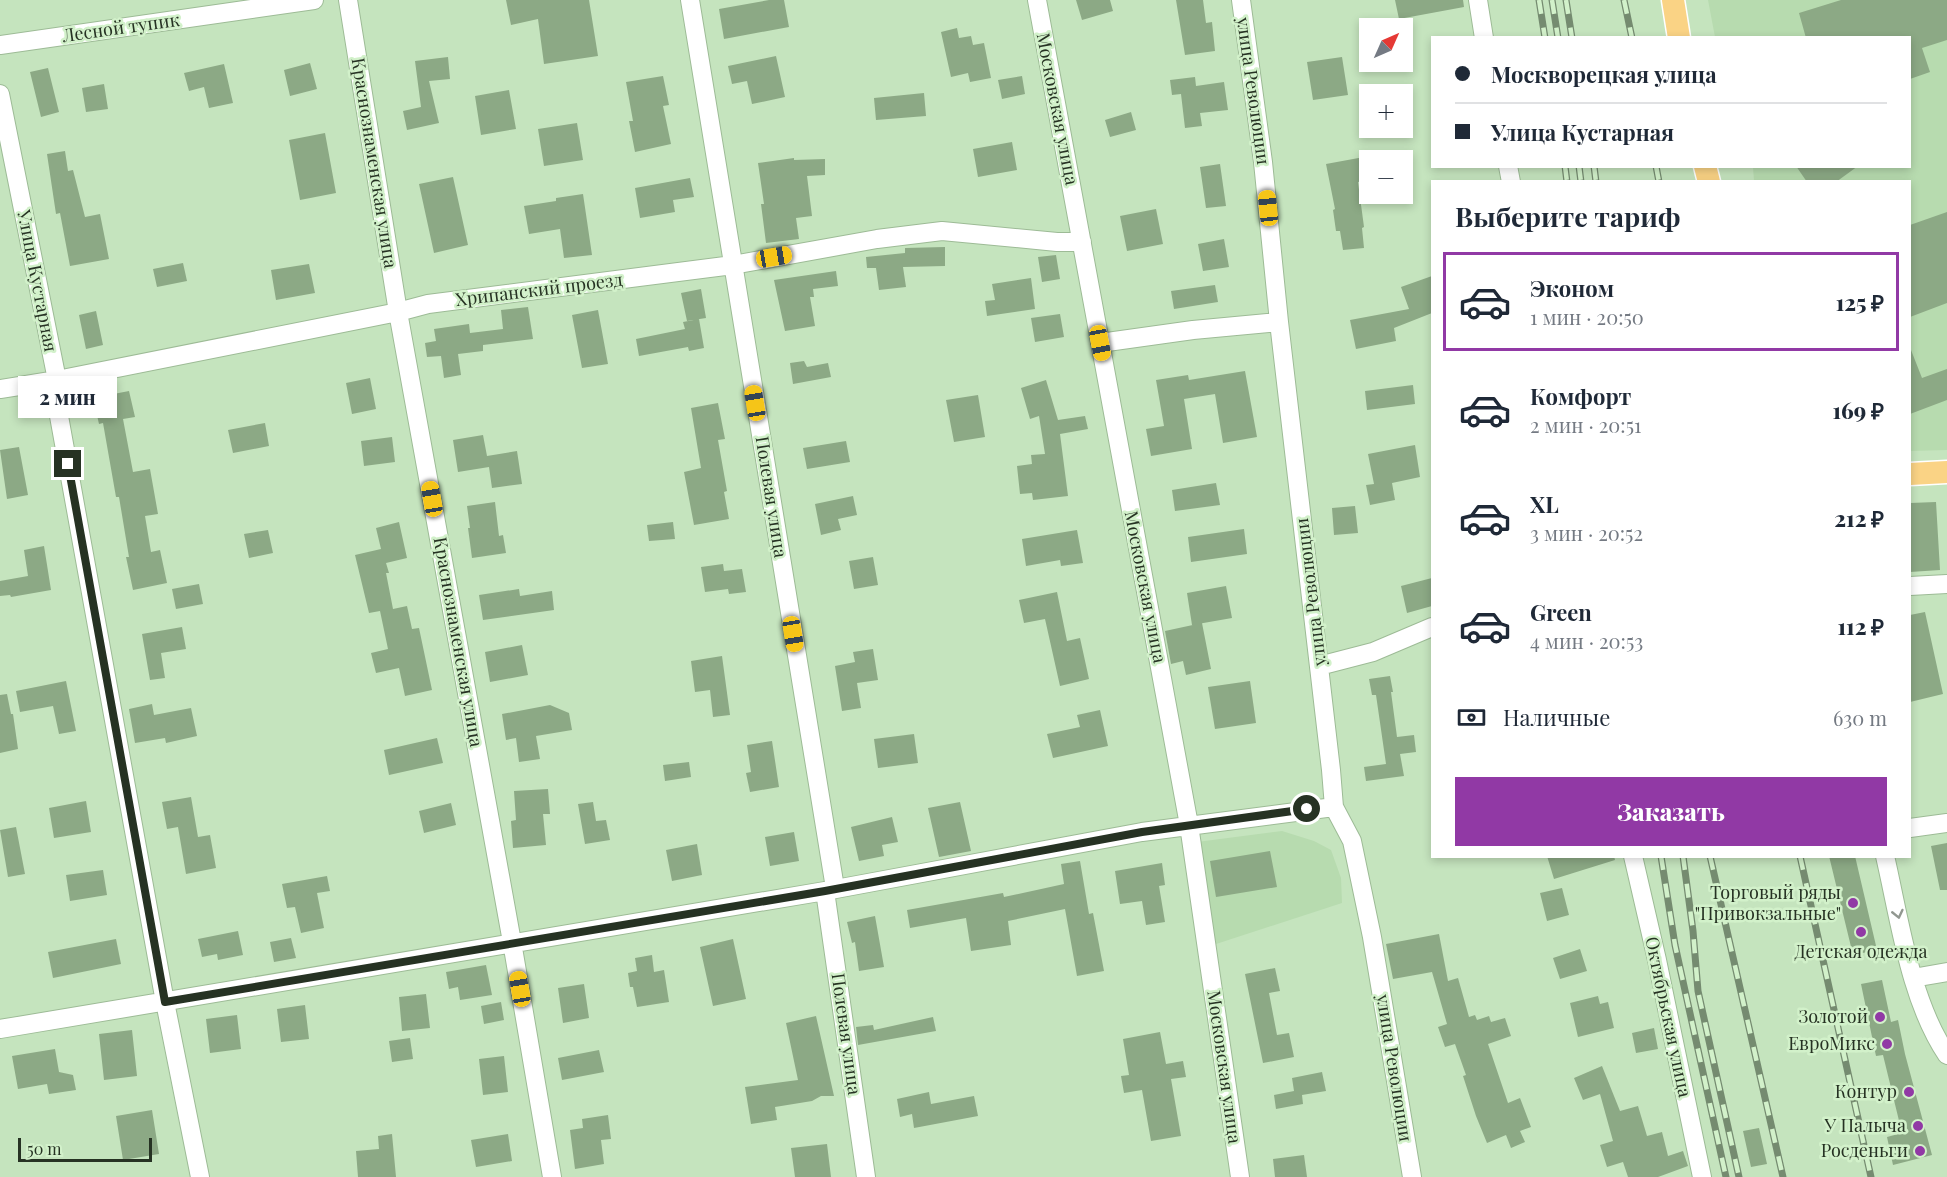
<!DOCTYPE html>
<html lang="ru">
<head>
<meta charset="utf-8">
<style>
  body { margin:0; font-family:"Playfair Display",serif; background:#f6f6f7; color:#1f2937; height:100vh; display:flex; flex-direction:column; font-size:22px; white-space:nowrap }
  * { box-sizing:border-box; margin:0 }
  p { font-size:20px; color:#747a83 }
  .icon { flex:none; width:33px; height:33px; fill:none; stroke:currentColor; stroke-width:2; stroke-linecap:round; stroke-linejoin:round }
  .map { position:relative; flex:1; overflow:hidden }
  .panel { position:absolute; left:1431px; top:180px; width:480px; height:678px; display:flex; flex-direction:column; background:#fff; border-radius:0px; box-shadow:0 3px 9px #0003 }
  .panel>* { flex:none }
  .top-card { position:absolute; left:1431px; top:36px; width:480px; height:132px; border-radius:0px; box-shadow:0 3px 9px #0003; display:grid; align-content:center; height:132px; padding:0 24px; background:#fff }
  .needle { width:39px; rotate:45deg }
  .fabs { position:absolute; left:1359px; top:18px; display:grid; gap:12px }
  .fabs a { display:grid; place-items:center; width:54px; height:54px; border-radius:0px; background:#fff; box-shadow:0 3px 9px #0003; font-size:30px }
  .scale { position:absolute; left:18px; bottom:15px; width:134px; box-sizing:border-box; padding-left:6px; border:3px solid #263223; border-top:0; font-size:16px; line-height:21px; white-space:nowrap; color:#263223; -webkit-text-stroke:4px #d2f1ca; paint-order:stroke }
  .end { position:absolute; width:27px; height:27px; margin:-14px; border:8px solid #263223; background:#fff; box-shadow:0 0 0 3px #fff }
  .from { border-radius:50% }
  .bubble { position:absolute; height:42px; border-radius:0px; background:#fff; box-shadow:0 3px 9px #0003; font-size:20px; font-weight:800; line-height:42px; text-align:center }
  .car { position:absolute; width:18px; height:36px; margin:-18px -9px; border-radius:8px; box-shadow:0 0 4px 2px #0007; background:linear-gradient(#f5c518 24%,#345 0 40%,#f5c518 0 76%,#345 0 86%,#f5c518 0) }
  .top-card b { display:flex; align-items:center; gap:21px; height:57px; font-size:22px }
  .top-card b+b { border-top:2px solid #e0e1e3 }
  .top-card i { width:15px; height:15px; background:#1f2937 }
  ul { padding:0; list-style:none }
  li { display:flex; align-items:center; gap:18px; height:99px; margin:0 12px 9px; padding:0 12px; border:3px solid transparent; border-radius:0px }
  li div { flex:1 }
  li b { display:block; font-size:22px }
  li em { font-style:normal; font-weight:800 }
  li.current { border-color:#9139a5 }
  li>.icon { width:54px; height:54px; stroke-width:1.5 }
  h2 { padding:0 24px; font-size:27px; line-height:72px }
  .pay { display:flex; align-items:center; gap:15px; height:66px; padding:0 24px; font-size:22px }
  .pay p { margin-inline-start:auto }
  .action { display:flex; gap:12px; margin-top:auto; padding:12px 24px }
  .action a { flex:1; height:69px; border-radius:0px; background:#9139a5; color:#fff; font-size:24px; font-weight:800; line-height:69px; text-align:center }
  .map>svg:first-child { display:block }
</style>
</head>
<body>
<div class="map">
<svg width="1947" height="1177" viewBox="0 0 1947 1177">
  <rect width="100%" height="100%" fill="#c5e4be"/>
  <path fill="#b7dbaf" d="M1708,0H1947V450L1910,451V182L1754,181L1753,167L1910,166V38L1715,37Z
    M1282,831L1314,841L1331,850L1341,878L1342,903L1213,945L1197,842Z"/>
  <path fill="#8ca985" d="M506,0H589L598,56L544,64L538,19L511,25Z
    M769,0H784L789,27L724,39L719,9Z
    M1076,0H1110L1113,11L1082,20Z
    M1176,0H1203L1206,23L1212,22L1215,51L1185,55Z
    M1395,0H1463L1464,7L1399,19Z
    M1841,0H1947V40L1922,48L1930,72L1910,79V38H1806L1799,13Z
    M957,28L959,38L971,36L973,45L984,43L991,78L970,82L968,73L951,77L941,32Z
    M776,56L785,97L752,104L747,81L732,84L728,66Z
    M448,57L450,79L429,81L439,123L407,130L403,111L421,107L415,61Z
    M1342,57L1348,95L1313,100L1307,62Z
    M310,63L317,89L290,96L284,70Z
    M224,64L233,103L209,108L204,87L189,91L184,73Z
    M48,68L59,112L41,117L30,72Z
    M663,76L669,105L663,106L671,144L635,152L629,121H633L626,82Z
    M1022,76L1025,94L1002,99L998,80Z
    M1195,77L1196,86L1224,82L1228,110L1200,113L1202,126L1185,128L1181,94L1172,95L1170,80Z
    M104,84L108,109L86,112L82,88Z
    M509,90L516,129L481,135L475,96Z
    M924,93L926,116L876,120L874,98Z
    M1131,112L1136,130L1110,137L1105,120Z
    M577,123L583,160L544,166L538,129Z
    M325,133L336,193L300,200L289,140Z
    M1012,142L1017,170L978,177L973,149Z
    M65,151L68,171L73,170L85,217L100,214L109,259L70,266L60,213L56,214L47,154Z
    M1364,157L1369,180L1358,182L1364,227L1362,228L1364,248L1343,250L1340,231H1336L1333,210L1335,209L1326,164Z
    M794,158V160L825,159V175L807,176L812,216L796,218L799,239L766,243L761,204H764L758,163Z
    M1220,164L1226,206L1206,208L1200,167Z
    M1796,166H1858L1836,182H1807Z
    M453,177L468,245L434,253L419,184Z
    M690,178L694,197L673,200L675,212L640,218L635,188Z
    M583,194L592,255L564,258L560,229L529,234L524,206L556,201V198Z
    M1156,209L1163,244L1127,251L1120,216Z
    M1947,212V303L1910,317V225Z
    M1224,239L1229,267L1203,271L1198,244Z
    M945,247V266L903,267L906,287L879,290L876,268H867L866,257L905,253V248Z
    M1056,255L1060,279L1042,282L1038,257Z
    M183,263L187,281L157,287L153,269Z
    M309,264L315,293L276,300L271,270Z
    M836,271L838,286L813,289L814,297H810L815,326L785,331L774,280Z
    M1432,276V313L1394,328L1396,341L1356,349L1350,320L1409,309L1401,287Z
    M1031,278L1035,309L987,316L985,301L995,300L992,284Z
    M1215,285L1218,302L1174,309L1171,291Z
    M701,289L706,318L687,321L681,293Z
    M528,307L533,339L483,345V351L458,354L461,375L444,378L441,356L427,357L425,343L436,341L434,329L469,324L470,333L503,329L501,310Z
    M598,310L608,364L582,368L572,315Z
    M96,311L103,345L86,349L79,315Z
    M1060,314L1064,337L1035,342L1031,318Z
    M699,319L704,348L689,351L688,347L639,356L636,339L685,329L683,322Z
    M1910,350H1911L1922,378L1947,369V400L1910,414Z
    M804,361L807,367L828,363L831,377L793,384L790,363Z
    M1245,371L1257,437L1223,443L1215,394L1184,399L1192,449L1151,456L1146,429L1164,426L1156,380L1188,375L1189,380Z
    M370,378L376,409L352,414L346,383Z
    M1046,380L1058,420L1085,416L1088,429L1060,434L1068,496L1033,500L1032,493L1020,494L1017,466L1032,464L1031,455L1045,454L1039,416L1030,419L1021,388Z
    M1413,385L1415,404L1367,410L1365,391Z
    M129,391L135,417L123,419L133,472L150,469L158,514L145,516L151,552L160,550L167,583L133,590L126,557H129L119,497H116L103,423L99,424L93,398Z
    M978,395L985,437L954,442L946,400Z
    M718,403L725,439L718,440L727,491L724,492L729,519L694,525L684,472L701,468L691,408Z
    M265,423L269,446L233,453L228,430Z
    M483,435L487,456L517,451L522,484L492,488L489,467L458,472L453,440Z
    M392,437L395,462L364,466L361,441Z
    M846,441L850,462L807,469L803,448Z
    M1415,445L1420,477L1392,483L1395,500L1370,505L1366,485L1374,484L1368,454Z
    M19,447L28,495L7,499L0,450Z
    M1216,483L1220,505L1175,511L1172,490Z
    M853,496L857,515L838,519L841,530L821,535L815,504Z
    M495,502L499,536L503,535L506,553L472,558L468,528H470L467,506Z
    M1936,502L1940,570L1910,572V503Z
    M1355,506L1358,533L1334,535L1332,508Z
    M399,522L407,558L386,563L389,573H386L393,609L407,606L412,629L419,628L432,690L405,696L399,668L376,673L371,653L388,649L380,611L369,613L355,555L381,549L376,528Z
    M673,522L675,539L649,541L647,525Z
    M1244,529L1247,554L1191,562L1188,537Z
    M268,530L273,553L249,558L244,534Z
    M1077,530L1083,563L1061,566L1060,560L1026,566L1022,539Z
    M44,546L51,590L11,597L10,595L0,596V581L28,576L24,550Z
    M873,557L878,585L854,589L849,561Z
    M723,564L724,571L742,569L746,592L729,594L728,589L705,592L701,567Z
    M1432,578V606L1407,613L1401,586Z
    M199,584L203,604L176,609L172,589Z
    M1226,586L1232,618L1192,625L1187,593Z
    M519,589L520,596L552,591L554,610L483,620L479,595Z
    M1057,592L1067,641L1080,638L1089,679L1060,686L1045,619L1024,623L1019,600Z
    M1925,612L1943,694L1910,702V615Z
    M1202,623L1211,669L1186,675L1183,661L1171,664L1165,631Z
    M182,627L186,649L161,653L165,678L150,680L142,634Z
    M522,645L528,675L490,682L485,652Z
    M873,649L878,680L857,683L861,708L842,711L835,666L855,662L853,652Z
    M722,656L730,715L713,717L710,690L695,692L691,661Z
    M1390,676L1393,692H1391L1397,737L1414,735L1416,752L1400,754L1404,776L1366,781L1364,767L1386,764L1376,695H1372L1369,679Z
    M66,681L76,731L59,734L53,706L20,712L16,691Z
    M1250,681L1256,723L1215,729L1208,687Z
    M7,694L11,714H13L18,749L0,753V695Z
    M152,704L154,715L191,708L197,736L166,743L165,738L135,743L129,709Z
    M550,705L569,713L572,730L536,736L540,759L519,762L516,738L506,740L502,714Z
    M1100,710L1108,746L1053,758L1047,734L1080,727L1077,715Z
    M914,734L918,763L878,768L874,739Z
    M437,738L443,763L389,775L384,750Z
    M772,741L779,787L750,792L746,773L751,772L747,745Z
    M689,762L691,777L665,781L663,765Z
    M548,789L550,814H543L546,845L513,848L511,821L516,820L514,791Z
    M191,797L198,837L210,835L216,868L186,874L178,827L167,829L162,802Z
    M86,801L91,832L54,838L49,808Z
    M593,802L596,821L606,820L610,840L585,844L578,804Z
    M960,802L971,851L939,857L928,808Z
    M451,803L456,825L424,833L419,811Z
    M892,817L898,842L882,845L884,856L859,861L851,827Z
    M16,827L25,874L8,877L0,830Z
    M794,832L799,861L770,866L765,837Z
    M1947,843V890H1940L1931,846Z
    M697,844L702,875L672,881L666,850Z
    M1270,851L1277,887L1216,897L1210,861Z
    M1547,856H1614L1615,860L1554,879Z
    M1829,856H1855L1877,950L1853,955Z
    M1080,861L1089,914L1093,913L1104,971L1077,976L1065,909L1008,921L1011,945L971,951L966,918L910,928L907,910L1003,893L1004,897L1064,884L1061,864Z
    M1162,863L1165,885L1159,886L1165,922L1146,925L1142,901L1120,904L1115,871Z
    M103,870L107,895L70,901L66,875Z
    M327,876L330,891L317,893L324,928L301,933L295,907L287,908L282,884Z
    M1562,888L1569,915L1547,921L1540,893Z
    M875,916L884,967L859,971L855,942L852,943L847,922Z
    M238,931L243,955L218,960L217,954L202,957L198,939Z
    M1439,934L1448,981L1458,978L1469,1017L1475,1015L1477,1020L1489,1016L1491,1022L1505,1018L1511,1036L1488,1044L1508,1103L1520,1098L1531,1127L1520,1131L1525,1142L1511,1148L1506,1135L1487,1143L1476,1116L1463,1076L1466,1075L1455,1044L1445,1047L1438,1027L1447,1024L1432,972L1393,979L1386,944Z
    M291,938L296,958L274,962L270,942Z
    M116,939L121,964L53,978L48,952Z
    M733,939L746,999L713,1006L700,947Z
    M1580,949L1587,971L1560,979L1553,958Z
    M652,955L654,972L664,970L669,1002L637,1007L633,987H630L628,973L637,971L635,958Z
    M486,965L492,995L460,1000L458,987L449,989L446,972Z
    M1275,968L1280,991L1269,993L1277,1035L1289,1033L1294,1057L1263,1063L1245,974Z
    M1882,980L1891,1022L1898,1020L1905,1054L1932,1155L1893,1165L1887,1137L1902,1133L1883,1055L1876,1056L1861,984Z
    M584,984L589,1018L563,1023L558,988Z
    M426,994L430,1028L402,1031L399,997Z
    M1598,996L1600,1004L1608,1002L1614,1028L1578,1037L1570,1003Z
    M501,1002L504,1020L484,1024L481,1006Z
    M305,1005L309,1039L281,1042L277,1009Z
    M237,1015L241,1049L210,1053L206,1019Z
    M816,1016L834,1096H821L812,1101L775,1107L777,1120L751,1124L745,1087L798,1080L786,1023Z
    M933,1017L936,1031L858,1045L856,1027L873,1025L874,1030Z
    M1654,1028L1658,1049L1636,1053L1632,1033Z
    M132,1030L137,1076L104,1080L99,1034Z
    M1160,1032L1166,1064L1183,1061L1186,1077L1171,1079L1181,1136L1151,1141L1142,1090L1124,1093L1121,1076L1129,1075L1123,1039Z
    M410,1038L413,1059L392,1062L389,1041Z
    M55,1049L59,1072L73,1075L76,1090L49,1094L47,1084L18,1089L12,1056Z
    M599,1050L604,1072L562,1080L558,1058Z
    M504,1056L508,1092L483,1095L479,1059Z
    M1602,1066L1620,1111L1638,1106L1647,1136L1662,1132L1668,1156L1683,1151L1688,1166L1658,1177H1628L1623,1162L1607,1167L1600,1145L1613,1141L1600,1094L1583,1100L1574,1078Z
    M1322,1072L1326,1091L1302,1095L1303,1104L1276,1109L1274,1095L1294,1091L1292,1078Z
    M929,1092L931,1104L974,1096L978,1116L914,1128L912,1114L900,1117L897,1099Z
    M152,1110L159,1154L123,1160L116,1116Z
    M608,1115L611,1139L601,1140L604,1164L575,1169L570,1130L583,1128L582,1119Z
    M1759,1128L1767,1164L1751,1167L1743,1131Z
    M392,1134L396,1177H358L356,1151L379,1149L378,1136Z
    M508,1134L512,1161L476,1167L471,1140Z
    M827,1144L831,1177H795L791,1148Z
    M1304,1155L1307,1177H1275L1273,1159Z"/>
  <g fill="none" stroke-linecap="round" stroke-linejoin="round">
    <defs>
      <path id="minor" d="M348,0L398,312L512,942L552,1177
        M690,0L835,888
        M1037,0L1189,825L1240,1177
        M1241,0L1263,162L1279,322L1331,770L1334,807L1352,841L1372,937L1412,1177
        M1478,0L1484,38
        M0,45L314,0
        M0,94L57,380L55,394L165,1002L200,1177
        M1508,166L1511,182
        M1100,343L1193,330L1279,322
        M0,389L57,380L398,312L428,304L733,265L877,239L942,231L1057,242H1082
        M1910,586L1947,584
        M1319,666L1373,652L1432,627
        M1910,828L1947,823
        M1633,856L1657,960L1702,1177
        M1885,856C1900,921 1910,1000 1947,1055
        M825,891L866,1177
        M1913,978L1947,972
        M0,1029L825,891L1142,832L1334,807"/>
      <path id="major" d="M1673,0L1679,38
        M1705,166L1709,182
        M1910,474L1947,472"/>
    </defs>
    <use href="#minor" stroke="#9dbb96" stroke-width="20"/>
    <use href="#major" stroke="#fff" stroke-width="25"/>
    <use href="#minor" stroke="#fff" stroke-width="18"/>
    <use href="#major" stroke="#fad385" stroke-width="22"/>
    <defs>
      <path id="rail" d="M1539,0L1545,38
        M1552,0L1558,38
        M1566,0L1572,38
        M1624,0L1632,38
        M1565,166L1567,182
        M1579,166L1581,182
        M1594,166L1596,182
        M1656,166L1659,182
        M1661,856L1675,945L1726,1177
        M1683,856L1693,931L1698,991L1739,1177
        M1710,856L1783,1177
        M1800,856L1871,1177"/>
    </defs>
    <use href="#rail" stroke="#758b70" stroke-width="7"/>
    <use href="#rail" stroke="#d2f1ca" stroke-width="4.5" stroke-dasharray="14" stroke-linecap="butt"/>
  </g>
  <defs><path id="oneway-chevron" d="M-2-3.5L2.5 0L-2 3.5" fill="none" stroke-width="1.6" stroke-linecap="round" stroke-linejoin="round" transform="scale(1.5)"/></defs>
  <use stroke="#929891" href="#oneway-chevron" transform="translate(1898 914) rotate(77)"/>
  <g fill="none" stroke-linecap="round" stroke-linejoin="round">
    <path stroke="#263223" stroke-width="8" d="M68,464L165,1002L825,891L1142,832L1307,809"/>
  </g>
  <g fill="#9139a5" stroke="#d2f1ca" stroke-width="2">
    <circle cx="1853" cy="903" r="6"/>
    <circle cx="1861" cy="932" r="6"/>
    <circle cx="1880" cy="1017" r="6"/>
    <circle cx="1887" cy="1044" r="6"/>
    <circle cx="1909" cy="1092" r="6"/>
    <circle cx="1918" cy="1126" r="6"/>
    <circle cx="1920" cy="1151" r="6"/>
  </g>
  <g text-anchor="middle" stroke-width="5" stroke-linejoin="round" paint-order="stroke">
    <g font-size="18" fill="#263223" stroke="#d2f1ca">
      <text transform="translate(121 28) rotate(-8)" y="6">Лесной тупик</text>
      <text transform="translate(1253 91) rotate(82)" y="6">улица Революции</text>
      <text transform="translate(1057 109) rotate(79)" y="6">Московская улица</text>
      <text transform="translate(374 163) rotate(81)" y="6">Краснознаменская улица</text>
      <text transform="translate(37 281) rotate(79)" y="6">Улица Кустарная</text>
      <text transform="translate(539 290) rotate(-7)" y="6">Хрипанский проезд</text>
      <text transform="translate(771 497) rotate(81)" y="6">Полевая улица</text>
      <text transform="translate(1145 587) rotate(79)" y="6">Московская улица</text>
      <text transform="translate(1311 592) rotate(-97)" y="6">улица Революции</text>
      <text transform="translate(458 642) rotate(80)" y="6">Краснознаменская улица</text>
      <text transform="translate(1668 1017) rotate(78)" y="6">Октябрьская улица</text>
      <text transform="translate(846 1034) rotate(82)" y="6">Полевая улица</text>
      <text transform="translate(1224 1067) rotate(82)" y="6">Московская улица</text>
      <text transform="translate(1394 1068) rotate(81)" y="6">улица Революции</text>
    </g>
    <g font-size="18" fill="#263223" stroke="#d2f1ca" text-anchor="end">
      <text x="1841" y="899">Торговый ряды<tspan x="1841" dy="21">"Привокзальные"</tspan></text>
      <text x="1861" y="958" text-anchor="middle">Детская одежда</text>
      <text x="1868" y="1023">Золотой</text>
      <text x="1875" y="1050">ЕвроМикс</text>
      <text x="1897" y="1098">Контур</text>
      <text x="1906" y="1132">У Палыча</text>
      <text x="1908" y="1157">Росденьги</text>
    </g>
  </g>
</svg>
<div class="fabs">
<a><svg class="needle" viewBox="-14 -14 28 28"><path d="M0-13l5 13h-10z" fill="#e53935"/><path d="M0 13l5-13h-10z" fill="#747a83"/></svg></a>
<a>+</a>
<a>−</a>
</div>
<div class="scale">50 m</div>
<i class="end from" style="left:1307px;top:809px"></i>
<i class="end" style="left:68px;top:464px"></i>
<div class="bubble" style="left:18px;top:376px;width:99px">2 мин</div>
<i class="car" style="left:1268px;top:208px;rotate:354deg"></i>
<i class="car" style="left:774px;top:257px;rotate:80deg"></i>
<i class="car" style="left:1100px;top:343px;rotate:169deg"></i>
<i class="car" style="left:755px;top:403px;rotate:351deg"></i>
<i class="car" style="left:432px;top:499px;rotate:350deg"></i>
<i class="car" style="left:793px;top:634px;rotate:171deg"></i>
<i class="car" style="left:520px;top:989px;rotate:350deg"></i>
<div class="top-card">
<b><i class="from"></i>Москворецкая улица</b>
<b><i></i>Улица Кустарная</b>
</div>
<section class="panel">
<h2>Выберите тариф</h2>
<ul>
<li class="current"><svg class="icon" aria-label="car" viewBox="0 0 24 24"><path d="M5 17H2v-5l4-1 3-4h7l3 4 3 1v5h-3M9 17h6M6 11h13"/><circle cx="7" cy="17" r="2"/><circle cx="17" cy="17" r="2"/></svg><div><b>Эконом</b><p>1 мин · 20:50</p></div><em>125 ₽</em></li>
<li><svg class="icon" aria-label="car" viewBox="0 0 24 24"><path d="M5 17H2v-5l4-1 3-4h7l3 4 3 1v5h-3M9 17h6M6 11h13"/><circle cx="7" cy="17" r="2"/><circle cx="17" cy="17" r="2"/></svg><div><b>Комфорт</b><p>2 мин · 20:51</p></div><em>169 ₽</em></li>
<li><svg class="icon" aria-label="car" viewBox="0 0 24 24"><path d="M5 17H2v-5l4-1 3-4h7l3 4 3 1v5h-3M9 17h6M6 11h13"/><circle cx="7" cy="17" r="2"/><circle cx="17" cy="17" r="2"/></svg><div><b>XL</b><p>3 мин · 20:52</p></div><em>212 ₽</em></li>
<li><svg class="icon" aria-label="car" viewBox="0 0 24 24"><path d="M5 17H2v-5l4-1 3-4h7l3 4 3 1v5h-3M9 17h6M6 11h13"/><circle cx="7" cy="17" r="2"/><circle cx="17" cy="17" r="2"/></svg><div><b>Green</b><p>4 мин · 20:53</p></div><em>112 ₽</em></li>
</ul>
<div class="pay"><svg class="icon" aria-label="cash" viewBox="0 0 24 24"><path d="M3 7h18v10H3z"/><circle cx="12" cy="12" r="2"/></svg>Наличные<p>630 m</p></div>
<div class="action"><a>Заказать</a></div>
</section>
</div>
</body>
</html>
